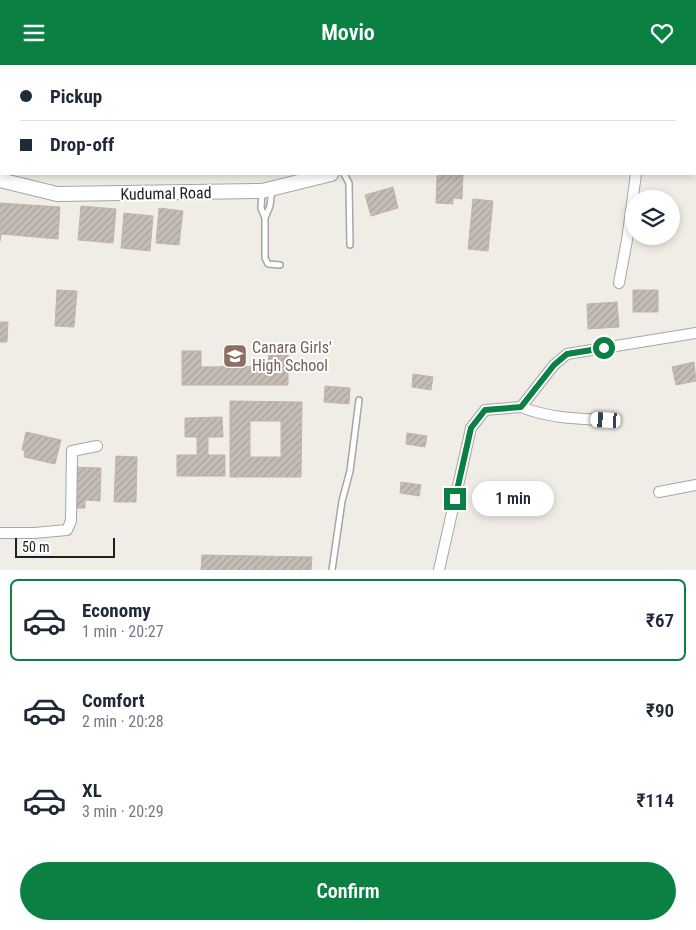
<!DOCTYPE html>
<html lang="en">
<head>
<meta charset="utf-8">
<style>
  body { margin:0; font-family:"Roboto Condensed",sans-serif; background:#f2f2f3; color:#1f2937; height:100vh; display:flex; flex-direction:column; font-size:19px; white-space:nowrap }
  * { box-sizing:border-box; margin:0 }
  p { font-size:16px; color:#747a83 }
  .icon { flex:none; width:28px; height:28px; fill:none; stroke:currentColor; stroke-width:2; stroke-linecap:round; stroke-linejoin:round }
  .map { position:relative; height:505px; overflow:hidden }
  .drawer { display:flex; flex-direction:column; background:#fff; flex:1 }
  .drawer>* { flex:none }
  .hud { position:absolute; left:0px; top:0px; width:696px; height:110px; box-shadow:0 2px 8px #0003; display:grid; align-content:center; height:110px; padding:0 20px; background:#fff }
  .controls { position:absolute; left:625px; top:125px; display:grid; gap:10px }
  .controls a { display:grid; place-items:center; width:55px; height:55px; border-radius:50%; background:#fff; box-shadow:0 2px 8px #0003; font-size:25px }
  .scale { position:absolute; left:15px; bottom:12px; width:100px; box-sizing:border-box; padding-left:5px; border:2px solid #1f1f1f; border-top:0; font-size:14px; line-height:18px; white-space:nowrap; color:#1f1f1f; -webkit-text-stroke:4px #fff; paint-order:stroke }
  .end { position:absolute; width:22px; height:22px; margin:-11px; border:6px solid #0b8043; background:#fff; box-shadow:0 0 0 2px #fff }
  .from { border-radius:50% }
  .bubble { position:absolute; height:35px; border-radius:18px; background:#fff; box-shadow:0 2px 8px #0003; font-size:16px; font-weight:600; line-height:35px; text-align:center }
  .car { position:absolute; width:15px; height:30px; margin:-15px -8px; border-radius:6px; box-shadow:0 0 4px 1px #0007; background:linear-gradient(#fff 24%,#345 0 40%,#fff 0 76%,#345 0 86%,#fff 0) }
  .hud b { display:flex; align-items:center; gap:18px; height:48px; font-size:19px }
  .hud b+b { border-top:1px solid #e0e1e3 }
  .hud i { width:12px; height:12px; background:#1f2937 }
  ul { padding:9px 0 0; list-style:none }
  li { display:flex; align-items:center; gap:15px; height:82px; margin:0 10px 8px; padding:0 10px; border:2px solid transparent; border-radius:8px }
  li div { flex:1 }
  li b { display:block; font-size:19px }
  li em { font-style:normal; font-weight:600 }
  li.current { border-color:#0b8043 }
  li>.icon { width:45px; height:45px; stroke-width:1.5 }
  .cta { display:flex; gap:10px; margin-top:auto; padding:10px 20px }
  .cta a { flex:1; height:58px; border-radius:30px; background:#0b8043; color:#fff; font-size:20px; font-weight:600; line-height:58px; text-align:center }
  header { display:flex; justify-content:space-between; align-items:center; height:65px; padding:0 20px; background:#0b8043; color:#fff; font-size:22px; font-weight:600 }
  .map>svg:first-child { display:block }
</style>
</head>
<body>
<header><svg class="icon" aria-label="menu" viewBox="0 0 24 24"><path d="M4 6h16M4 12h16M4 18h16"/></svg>Movio<svg class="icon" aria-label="heart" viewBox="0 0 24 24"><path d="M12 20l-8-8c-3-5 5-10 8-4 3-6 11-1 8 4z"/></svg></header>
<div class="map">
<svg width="696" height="505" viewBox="0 0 696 505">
  <defs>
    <pattern id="building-hatch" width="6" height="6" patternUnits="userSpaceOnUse" patternTransform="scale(1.25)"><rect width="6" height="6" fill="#c4bcb5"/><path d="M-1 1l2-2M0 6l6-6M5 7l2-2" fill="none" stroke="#a8a19b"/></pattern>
  </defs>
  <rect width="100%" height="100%" fill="#f0ede6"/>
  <path fill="url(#building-hatch)" stroke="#c1b5a8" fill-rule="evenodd" d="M48,0H100L102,1H46Z
    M0,26H1L0,86Z
    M440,109L463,110L462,134L453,133V139L436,138L437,111H439Z
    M393,122L398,143L371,151L365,130Z
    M473,134L493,136L488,186L468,184Z
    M0,138L60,142L58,174L1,169L0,176Z
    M81,141L116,144L113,178L78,175Z
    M159,143L183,146L179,180L156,178Z
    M124,148L153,151L150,186L121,183Z
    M57,225L77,226L74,262L55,261Z
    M633,225H658V247H633Z
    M617,237L619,262L588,264L587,239Z
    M0,257H8L7,277H0Z
    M268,285H288V320H182V286H201V302L269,301Z
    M694,297L696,316L676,320L672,302Z
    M413,309L433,312L431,325L412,322Z
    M325,321L350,323L349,339L324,337Z
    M230,336L302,337L301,412H230ZM250,356H281V392H250Z
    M222,352L223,372H208V390H225V411H177V390H197V372H185V353Z
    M26,367L61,375L55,399L24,392L25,386L22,385Z
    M407,368L427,371L425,382L406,379Z
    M116,391L137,392L136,437H114Z
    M74,402L101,403L100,436L85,435V443H73Z
    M401,417L421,420L419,431L400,428Z
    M202,490L312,492L311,505H201Z"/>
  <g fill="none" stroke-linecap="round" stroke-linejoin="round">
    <defs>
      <path id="service" d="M20,1L21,0
        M0,8H1
        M344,109L349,118L350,180
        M262,128L261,143L265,153L270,141L272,124
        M265,153V193L268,199L280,200
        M332,505L342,436L350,406L359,335"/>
      <path id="minor" d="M360,0V1
        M619,218L627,175L636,109
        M521,342C549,353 577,354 606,355
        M659,427L696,420
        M0,468H34L67,465L71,456L72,386L97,381
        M439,505L471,363L485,345L521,342L554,300L567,289L696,268"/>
      <path id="tertiary" d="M695,74H696
        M0,115L57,129L262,126L331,109"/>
    </defs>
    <use href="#service" stroke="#a6a6a6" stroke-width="8"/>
    <use href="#minor" stroke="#a6a6a6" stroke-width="12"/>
    <use href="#tertiary" stroke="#a6a6a6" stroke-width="16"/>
    <use href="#service" stroke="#fff" stroke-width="5"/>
    <use href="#minor" stroke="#fff" stroke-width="10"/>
    <use href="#tertiary" stroke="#fff" stroke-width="14"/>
  </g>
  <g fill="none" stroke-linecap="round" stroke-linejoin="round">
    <path stroke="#0b8043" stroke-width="6" d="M455,434L471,363L485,345L521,342L554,300L567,289L604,283"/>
  </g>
  <defs>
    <symbol id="school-square" viewBox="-11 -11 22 22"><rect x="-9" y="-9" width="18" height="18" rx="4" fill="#8d6e63" stroke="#fff"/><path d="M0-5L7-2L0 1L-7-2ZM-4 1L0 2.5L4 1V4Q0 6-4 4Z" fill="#fff"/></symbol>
  </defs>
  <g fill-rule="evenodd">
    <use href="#school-square" x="221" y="277" width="28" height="28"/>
  </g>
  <g text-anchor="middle" stroke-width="4" stroke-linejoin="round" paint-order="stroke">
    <g font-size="16" fill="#1f1f1f" stroke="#fff">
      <text transform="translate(166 128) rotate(-1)" y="6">Kudumal Road</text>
    </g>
    <g font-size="16" fill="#785e54" stroke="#fff" text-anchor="start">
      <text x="252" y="288">Canara Girls'<tspan x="252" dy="18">High School</tspan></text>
    </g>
  </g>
</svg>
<div class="controls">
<a><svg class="icon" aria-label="layers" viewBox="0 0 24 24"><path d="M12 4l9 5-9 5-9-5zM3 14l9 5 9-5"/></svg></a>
</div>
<div class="scale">50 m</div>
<i class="end from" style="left:604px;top:283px"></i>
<i class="end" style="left:455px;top:434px"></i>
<div class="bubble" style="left:472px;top:416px;width:82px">1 min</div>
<i class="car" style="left:606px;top:355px;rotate:273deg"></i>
<div class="hud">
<b><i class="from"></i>Pickup</b>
<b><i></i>Drop-off</b>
</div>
</div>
<section class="drawer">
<ul>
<li class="current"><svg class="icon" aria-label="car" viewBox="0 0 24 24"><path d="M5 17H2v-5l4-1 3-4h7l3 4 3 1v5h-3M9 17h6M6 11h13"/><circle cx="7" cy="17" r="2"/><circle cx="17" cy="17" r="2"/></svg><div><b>Economy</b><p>1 min · 20:27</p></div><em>₹67</em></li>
<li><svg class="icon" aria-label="car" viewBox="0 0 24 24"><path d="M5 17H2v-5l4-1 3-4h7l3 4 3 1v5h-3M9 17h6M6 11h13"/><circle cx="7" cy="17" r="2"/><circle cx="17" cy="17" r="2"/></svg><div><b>Comfort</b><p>2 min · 20:28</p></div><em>₹90</em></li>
<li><svg class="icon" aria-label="car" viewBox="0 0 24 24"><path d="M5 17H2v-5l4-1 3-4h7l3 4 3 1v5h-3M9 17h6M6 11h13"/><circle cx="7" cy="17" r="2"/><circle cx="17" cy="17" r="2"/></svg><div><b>XL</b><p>3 min · 20:29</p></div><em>₹114</em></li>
</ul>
<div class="cta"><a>Confirm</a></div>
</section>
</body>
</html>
